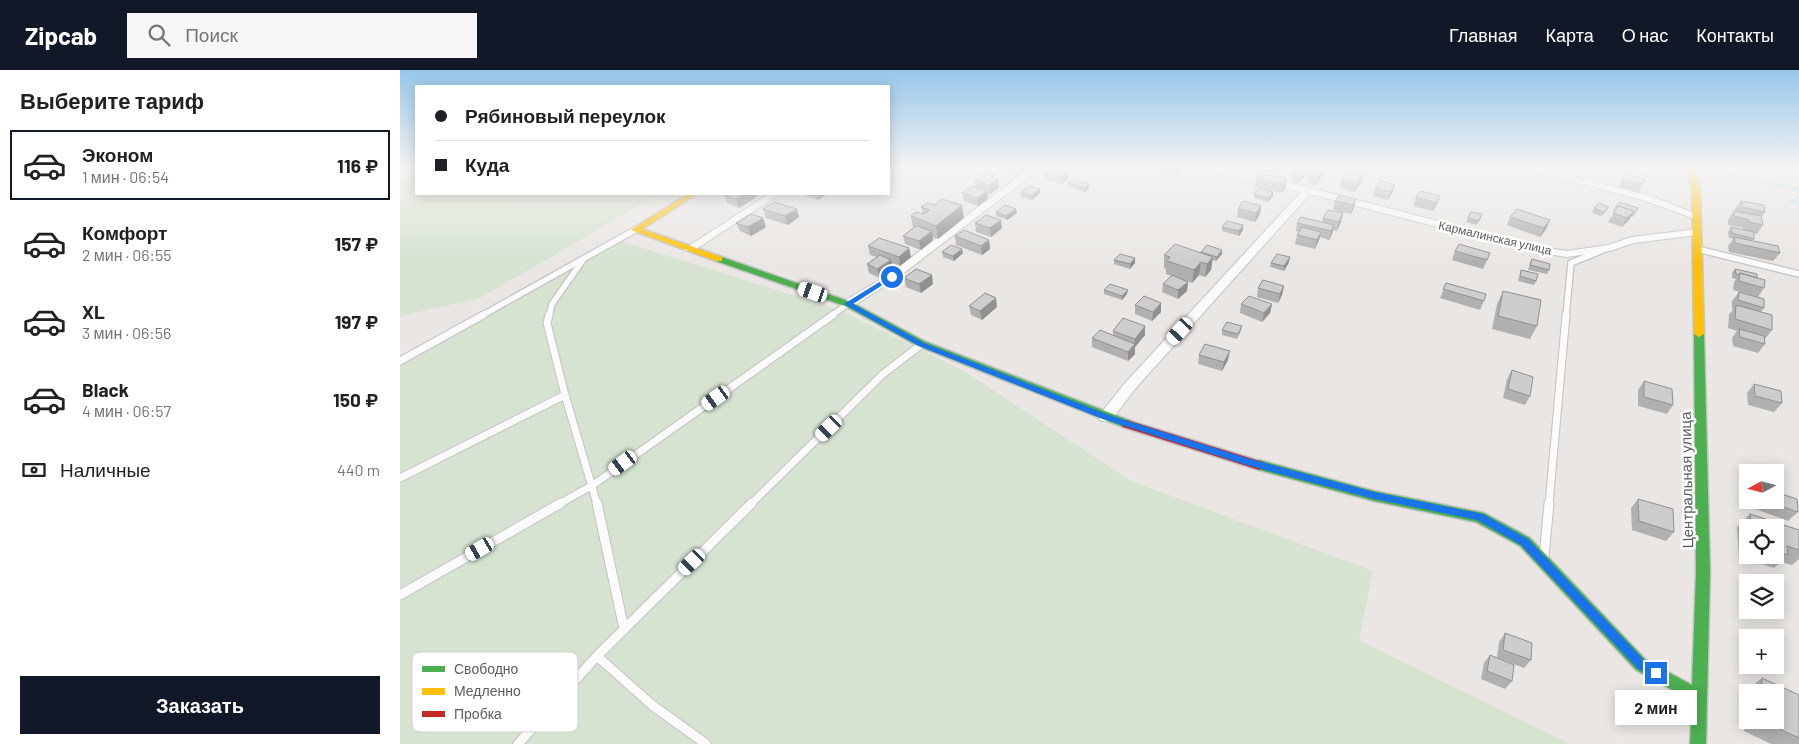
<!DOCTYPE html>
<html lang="ru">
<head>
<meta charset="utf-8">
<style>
  body { margin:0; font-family:Barlow,sans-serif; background:#f6f6f6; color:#202124; height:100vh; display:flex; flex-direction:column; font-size:19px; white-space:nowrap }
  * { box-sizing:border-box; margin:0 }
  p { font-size:16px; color:#757577 }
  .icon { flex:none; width:28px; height:28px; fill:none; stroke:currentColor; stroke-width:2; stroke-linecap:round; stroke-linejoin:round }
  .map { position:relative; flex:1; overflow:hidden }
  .side { display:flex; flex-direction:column; background:#fff; width:400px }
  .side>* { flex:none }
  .guide { position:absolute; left:15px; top:15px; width:475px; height:110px; border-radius:0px; box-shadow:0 2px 12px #0003; display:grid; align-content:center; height:110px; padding:0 20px; background:#fff }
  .needle { width:32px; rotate:263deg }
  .tools { position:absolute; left:1339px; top:394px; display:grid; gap:10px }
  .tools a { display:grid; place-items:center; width:45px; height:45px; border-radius:0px; background:#fff; box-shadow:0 2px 12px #0003; font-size:25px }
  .end { position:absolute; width:22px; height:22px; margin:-11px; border:6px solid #1a73e8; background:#fff; box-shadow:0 0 0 2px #fff }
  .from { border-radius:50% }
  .bubble { position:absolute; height:35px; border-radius:0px; background:#fff; box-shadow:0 2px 12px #0003; font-size:16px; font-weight:700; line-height:35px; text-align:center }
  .car { position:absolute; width:15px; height:30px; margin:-15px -8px; border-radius:6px; box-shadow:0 0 4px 1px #0007; background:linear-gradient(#fff 24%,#345 0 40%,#fff 0 76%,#345 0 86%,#fff 0) }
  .guide b { display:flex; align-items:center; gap:18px; height:48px; font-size:19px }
  .guide b+b { border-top:1px solid #e0e0e0 }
  .guide i { width:12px; height:12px; background:#202124 }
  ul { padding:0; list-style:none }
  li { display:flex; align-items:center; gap:15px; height:70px; margin:0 10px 8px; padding:0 10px; border:2px solid transparent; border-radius:0px }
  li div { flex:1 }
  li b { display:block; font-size:19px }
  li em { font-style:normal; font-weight:700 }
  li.selected { border-color:#111827 }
  li>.icon { width:45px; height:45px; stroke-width:1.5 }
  h2 { padding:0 20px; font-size:22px; line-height:60px }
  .pay { display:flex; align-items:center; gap:12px; height:55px; padding:0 20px; font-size:19px }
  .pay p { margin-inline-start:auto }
  .button { display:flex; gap:10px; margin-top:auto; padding:10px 20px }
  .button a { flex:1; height:58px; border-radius:0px; background:#111827; color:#fff; font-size:20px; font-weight:700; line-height:58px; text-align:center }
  header { display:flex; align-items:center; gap:30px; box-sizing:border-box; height:70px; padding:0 25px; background:#111827; color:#fff }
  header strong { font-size:24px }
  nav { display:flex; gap:28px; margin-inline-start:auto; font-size:18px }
  .search { width:350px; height:45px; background:#f6f6f6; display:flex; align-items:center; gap:12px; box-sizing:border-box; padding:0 18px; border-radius:0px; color:#757577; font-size:19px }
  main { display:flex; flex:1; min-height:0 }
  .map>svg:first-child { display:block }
</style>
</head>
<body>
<header>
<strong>Zipcab</strong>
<div class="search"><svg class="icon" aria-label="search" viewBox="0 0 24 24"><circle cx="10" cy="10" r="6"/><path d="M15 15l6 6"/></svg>Поиск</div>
<nav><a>Главная</a><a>Карта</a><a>О нас</a><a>Контакты</a></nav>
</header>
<main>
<section class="side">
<h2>Выберите тариф</h2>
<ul>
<li class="selected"><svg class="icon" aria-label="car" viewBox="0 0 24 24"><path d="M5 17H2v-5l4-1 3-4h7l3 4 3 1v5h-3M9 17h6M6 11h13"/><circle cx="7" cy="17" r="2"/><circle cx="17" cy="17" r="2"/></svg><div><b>Эконом</b><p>1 мин · 06:54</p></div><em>116 ₽</em></li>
<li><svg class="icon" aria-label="car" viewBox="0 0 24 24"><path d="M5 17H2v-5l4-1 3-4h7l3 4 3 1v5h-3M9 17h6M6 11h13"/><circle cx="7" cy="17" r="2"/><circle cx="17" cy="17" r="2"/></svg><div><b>Комфорт</b><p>2 мин · 06:55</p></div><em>157 ₽</em></li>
<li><svg class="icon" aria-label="car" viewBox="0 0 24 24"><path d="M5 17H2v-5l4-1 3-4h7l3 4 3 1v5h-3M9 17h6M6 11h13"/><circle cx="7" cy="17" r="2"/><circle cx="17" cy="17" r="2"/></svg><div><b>XL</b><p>3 мин · 06:56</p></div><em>197 ₽</em></li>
<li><svg class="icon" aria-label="car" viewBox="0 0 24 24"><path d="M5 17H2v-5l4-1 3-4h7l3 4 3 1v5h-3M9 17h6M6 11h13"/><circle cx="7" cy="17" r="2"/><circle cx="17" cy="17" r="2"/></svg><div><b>Black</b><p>4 мин · 06:57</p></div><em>150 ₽</em></li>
</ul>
<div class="pay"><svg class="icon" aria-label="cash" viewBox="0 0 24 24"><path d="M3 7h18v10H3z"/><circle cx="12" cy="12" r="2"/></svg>Наличные<p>440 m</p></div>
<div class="button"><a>Заказать</a></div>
</section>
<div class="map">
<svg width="1399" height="674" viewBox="0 0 1399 674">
  <rect width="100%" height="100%" fill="#e9e6e3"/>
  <path fill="#d5e3d0" d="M0,98H16V124H259L80,228L0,246Z
    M218,170L439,240L564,301L731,411L973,501L959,570L1169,674H0V294Z"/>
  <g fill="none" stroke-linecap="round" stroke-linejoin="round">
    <path stroke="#bce0ef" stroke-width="3" d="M1227,98L1270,112L1262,98
      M1297,98L1399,120
      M1399,127L1391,132L1399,134"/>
    <defs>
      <path id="lane-far2" d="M1297,179L1399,204
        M81,246L235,160
        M149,246L152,234L183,190
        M431,246L448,234
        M1166,246L1171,193L1203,180"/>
      <path id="lane-far1" d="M149,245L147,253L165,325L197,434
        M0,291L83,245
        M0,408L165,325
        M159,434L193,415L433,245
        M351,434L483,304L522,274
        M1149,434L1166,245"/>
      <path id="lane" d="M197,433L224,559
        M1144,487L1149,433
        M0,525L161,433
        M197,586L252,635L306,674
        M118,674L197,586L352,433"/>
      <path id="street" d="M630,98H641L496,209L452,237H444L442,234L444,231L488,205Z
        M803,98H820L883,111L1135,176L1167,181L1208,175L1232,167L1297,159L1302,162L1297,165L1234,173L1210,181L1167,187L1135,182L910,124L735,319L711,351H701L699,347L701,343L725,313L901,122Z
        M1121,98H1136L1251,126L1301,146L1296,149L1292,148L1243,130Z
        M369,124H380L293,181H285L284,179Z"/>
      <path id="fast" d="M319,186L451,232L526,272L731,351L733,354L727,358L723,357L518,276L445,236L316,191L314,189Z
        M1299,261L1304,264L1310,502L1306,674H1290L1292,631L1236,600L1120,476L1076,452L974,431L859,400L855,398L853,395L855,392L859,390L974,421L1084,443L1130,468L1246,590L1292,615L1296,502L1294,264Z"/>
      <path id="slow" d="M1287,98H1295L1300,122L1304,264L1299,267L1294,264L1292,122Z
        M288,124H297L242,159L322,187V191H316L231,160Z"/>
      <path id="jam" d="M727,350L863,392L865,395L863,398L859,400L723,357L721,354Z"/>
    </defs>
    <use href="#lane-far2" stroke="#c3c3c3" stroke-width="8"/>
    <use href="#lane-far1" stroke="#c3c3c3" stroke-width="9"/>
    <use href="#lane" stroke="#c3c3c3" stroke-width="11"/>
    <use href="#street" stroke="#c3c3c3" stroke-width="2"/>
    <use href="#fast" stroke="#c3c3c3" stroke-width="3"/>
    <use href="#slow" stroke="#c3c3c3" stroke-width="3"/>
    <use href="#jam" stroke="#c3c3c3" stroke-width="3"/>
    <use href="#lane-far2" stroke="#fcfbfb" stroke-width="5.5"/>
    <use href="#lane-far1" stroke="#fcfbfb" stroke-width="7"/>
    <use href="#lane" stroke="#fcfbfb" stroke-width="9"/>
    <use href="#street" fill="#fcfbfb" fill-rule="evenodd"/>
    <use href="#fast" fill="#4caf50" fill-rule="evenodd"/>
    <use href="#slow" fill="#ffc107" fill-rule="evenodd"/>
    <use href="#jam" fill="#c62828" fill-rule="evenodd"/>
  </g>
  <path fill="#b2b0af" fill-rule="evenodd" d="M604,98H627L618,105L604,101Z
    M680,98H694L690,101Z
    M758,98H782V99L777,105L758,101Z
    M861,98H884L880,104L860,100Z
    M928,98L916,115L907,113L908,105Z
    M1081,98H1094L1091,101Z
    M909,99L900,113L892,111L893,102Z
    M669,100V108L662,114L645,109V101Z
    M1225,104L1243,114L1239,122L1219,117L1220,112Z
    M595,108L599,117L590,124L587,123L588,129L578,136L564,131L562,123L575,117V111Z
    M856,108L887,109L885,118L882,123L855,117Z
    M942,110L962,111L955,122L940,118Z
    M668,113L689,114V119L685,122L668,117Z
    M995,115L992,123L988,130L973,126L975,118Z
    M621,122L640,123L632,130L621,127Z
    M326,124H355L357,127L339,138L327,133L324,125Z
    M405,124H426V125L418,130L406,126Z
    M854,124L873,126L868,132L854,128Z
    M1040,126L1037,134L1033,141L1013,136L1016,127Z
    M956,129L954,137L951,144L933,140L935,131Z
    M1341,131L1365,142L1362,147L1363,155L1357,164L1354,163V169L1352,171L1380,183L1373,191L1329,182L1328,176L1333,169L1329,168L1328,162L1331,157L1343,160V158L1328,155V150L1334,141L1336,142L1335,139Z
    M861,136L860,144L855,152L837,147L838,139Z
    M1216,136L1238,138L1233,147L1231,146L1222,157L1208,152L1215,141H1213Z
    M521,137L564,148L538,169L533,167V170L521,180L505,174L503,166L513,158L511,146L523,144Z
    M1209,137L1206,141L1201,146L1192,143L1194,138Z
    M363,139H397L399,147L388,155L366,148Z
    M596,142L617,143L607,150L596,146Z
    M1071,142L1082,144L1077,155L1066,152Z
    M1110,147L1150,150L1146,159L1140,167L1107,155Z
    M923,148L941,152L937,161L933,160L932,164L929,170L920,167L915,179L895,174L897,165L899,162L896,161L897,153L922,152Z
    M336,153L366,157L351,166L340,161Z
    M575,153L602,158L591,167L576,162Z
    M843,155V160L839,166L822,161V157Z
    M555,166L589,170L590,179L582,185L556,175Z
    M468,176L509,178L511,187L500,196L492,193L493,198L480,208L469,203L467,194L477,187L470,185Z
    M822,180V184L816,191L812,190L811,200L805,207L799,205L792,213L778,208L788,212L787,221L778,229L762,222L763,214L772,206L766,204V199L764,198V185L801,183V182Z
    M1055,181L1090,183L1083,199L1052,190Z
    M542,182L563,183L554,191L543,187Z
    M735,188V193L730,199L714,194V190Z
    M1132,189L1149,200L1147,204L1128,200L1130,193Z
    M889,192L884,201L870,197L871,193Z
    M1335,199L1357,208L1364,218L1358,227L1333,220L1334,212L1336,209L1332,208V203Z
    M1121,200L1136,211L1134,215L1118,211Z
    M504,208L533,214L521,223L506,217Z
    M1046,213L1084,231L1080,240L1040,228Z
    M884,216L882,225L878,233L857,227L858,218Z
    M704,220L727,224L722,230L704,224Z
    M1103,221L1137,256L1130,269L1092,259L1097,234Z
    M1339,222L1364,238L1360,242L1372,260L1365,269V274L1358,283L1333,276L1332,268L1337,261L1328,258L1329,244L1333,240L1332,239V231Z
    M841,234H872L870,243L862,252L840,243Z
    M735,235L761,242L752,251L735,244Z
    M569,236L597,237L582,250L571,245Z
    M842,256L841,261L837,269L822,265V260Z
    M713,261L745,265L735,277V284L728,291L692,277V268L713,265Z
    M799,285L828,290L822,301L798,294Z
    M1112,300L1130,326L1125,335L1103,328L1107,309Z
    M1244,311L1273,335L1267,344L1238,336V320Z
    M1354,314L1382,333L1374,342L1348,335L1347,323Z
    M1348,413V430H1375L1398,442L1388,451L1339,433L1340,421Z
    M1238,429L1274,462L1266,471L1232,460L1231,438Z
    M1350,444L1399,460V489L1392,495L1381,492L1374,498L1339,486L1337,457ZM1348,458H1375V485H1348Z
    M1105,563L1131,590L1124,598L1097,588L1099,572Z
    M1090,585L1112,611L1105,619L1081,609L1084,593Z
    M1362,608L1399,625V674H1371L1344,661L1347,620ZM1348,622H1375V650H1348Z"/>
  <path fill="#91908f" d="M618,98H627L618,105Z
    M777,98H782V99L777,105Z
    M881,98H884L880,104Z
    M906,98H909V99L900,113L902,104Z
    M924,98H928L916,115L918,107Z
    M669,100V108L662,114V106Z
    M964,103L962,111L955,122L957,114Z
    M595,105V111L598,109L599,117L590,124L589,115L591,107Z
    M887,109L885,118L882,123L884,114Z
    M689,114V119L685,122V118Z
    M995,115L992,123L988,130L990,122Z
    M640,119V123L632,130L631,126Z
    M587,121L588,129L578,136L577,128Z
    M873,122V126L868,132L869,128Z
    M345,124H355L357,127L339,138L336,129Z
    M421,124H426V125L418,130L417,126Z
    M1040,126L1037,134L1033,141L1036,133Z
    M956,129L954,137L951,144L953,135Z
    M562,135L564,148L538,169L536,156Z
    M861,136L860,144L855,152L856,143Z
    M1209,137L1206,141L1201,146L1203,142Z
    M397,139L399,147L388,155L385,146Z
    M616,139L617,143L607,150L606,146Z
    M1234,141L1229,150L1222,157L1227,148Z
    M943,143L941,152L937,161L939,152Z
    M363,148L366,157L351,166L348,157Z
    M601,150L602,158L591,167L590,158Z
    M1150,150L1146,159L1140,167L1144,158Z
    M843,155V160L839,166V161Z
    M934,155L932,164L929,170L931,161Z
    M532,161L533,170L521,180L519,171Z
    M921,162L919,170L915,179L917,170Z
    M589,170L590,179L582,185L581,176Z
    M509,178L511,187L500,196L499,187Z
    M562,179L563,183L554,191L553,186Z
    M822,180V184L816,191L817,187Z
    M813,187L811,200L805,207L807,194Z
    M890,187L889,192L884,201V196Z
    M735,188V193L730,199V194Z
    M491,190L493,198L480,208L477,199Z
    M801,192L799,205L792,213L794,200Z
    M532,205L533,214L521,223L519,214Z
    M788,212L787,221L778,229V220Z
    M884,216L882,225L878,233L880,224Z
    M728,220L727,224L722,230V226Z
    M596,228L597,237L582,250L580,241Z
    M761,233V242L752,251L753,242Z
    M872,234L870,243L862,252L864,243Z
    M745,256V265L735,277V284L728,291V282L734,275L735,269Z
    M830,281L828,290L822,301L824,292Z"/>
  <path fill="#cfcdcc" stroke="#91908f" d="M649,98H662L669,100L662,106L645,101Z
    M896,98H906L902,104L893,102Z
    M913,98H924L918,107L908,105Z
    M949,99L964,103L957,114L942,110Z
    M587,102L595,105L591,107L598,109L589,115L575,111Z
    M860,103L887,109L884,114L856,108Z
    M1225,104L1245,109L1243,114L1223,109Z
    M672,110L689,114L685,118L668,113Z
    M980,111L995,115L990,122L975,118Z
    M572,116L587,121L577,128L562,123Z
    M629,116L640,119L631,126L621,122Z
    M859,118L873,122L869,128L854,124Z
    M1020,121L1040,126L1036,133L1016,127Z
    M326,124H345L336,129L324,125Z
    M411,124H421L417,126Z
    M939,125L956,129L953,135L935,131Z
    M542,129L562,135L536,156L511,146L516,142L524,144L530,140L521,137L527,133L534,135Z
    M843,131L861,136L856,143L838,139Z
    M1341,131L1364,135L1365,142L1342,137Z
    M374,132L397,139L385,146L363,139Z
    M1219,132L1238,138L1235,143L1233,142L1234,141L1219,136L1218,137L1216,136Z
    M1199,133L1209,137L1203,142L1194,138Z
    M605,135L616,139L606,146L596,142Z
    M1219,136L1234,141L1227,148L1213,143Z
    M1117,139L1150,150L1144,158L1110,147Z
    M928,140L943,143L939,152L923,148Z
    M1334,141L1361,146L1363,155L1349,152V150L1334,146Z
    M1071,142L1082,144L1079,151L1068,148Z
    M351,144L363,148L348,157L336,153Z
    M586,145L601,150L590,158L575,153Z
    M901,147L934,155L931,161L897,153Z
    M827,151L843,155L839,161L822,157Z
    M516,156L532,161L519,171L503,166Z
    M902,157L921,162L917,170L897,165Z
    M1331,157L1354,162V169L1332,163Z
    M564,160L589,170L581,176L555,166Z
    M1334,167L1378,176L1380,183L1335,173Z
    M479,168L509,178L499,187L468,176Z
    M775,174L813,187L807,194L801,192L794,200L767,191L770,187L764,185Z
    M1059,174L1090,183L1087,190L1055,181Z
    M551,175L562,179L553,186L542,182Z
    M807,175L822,180L817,187L801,182Z
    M720,184L735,188L730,194L714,190Z
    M877,184L890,187L884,196L871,193Z
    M480,185L491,190L477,199L467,194Z
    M1132,189L1150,194L1149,200L1130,195Z
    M516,199L532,205L519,214L504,208Z
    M1335,199L1357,204V208L1340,203L1339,205L1336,204Z
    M1121,200L1138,204L1136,211L1120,206Z
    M1340,203L1365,210L1364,218L1339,211Z
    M772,205L788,212L778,220L763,214Z
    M863,210L884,216L880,224L858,218Z
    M1046,213L1086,224L1084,231L1043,219Z
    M710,214L728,220L722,226L704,220Z
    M1103,221L1141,230L1137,256L1098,246Z
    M1339,222L1364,229V238L1338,230Z
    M585,223L596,228L580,241L569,236Z
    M744,226L761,233L753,242L735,235Z
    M849,226L872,234L864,243L841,234Z
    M1336,235L1372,245V260L1335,249Z
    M723,248L745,256L735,269L713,261Z
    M827,252L842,256L838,264L822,260Z
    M1339,259L1364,266L1365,274L1340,267Z
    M700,260L735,274L728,282L692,268Z
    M805,274L830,281L824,292L799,285Z
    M1112,300L1133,307L1130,326L1108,319Z
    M1244,311L1272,319L1273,335L1244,327Z
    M1354,314L1381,321L1382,333L1355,326Z
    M1375,422L1397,429L1398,442L1364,430H1375Z
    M1238,429L1273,439L1274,462L1239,451Z
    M1350,444L1399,460V480L1387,476L1388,485L1375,481V458H1351Z
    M1105,563L1132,573L1131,590L1103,580Z
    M1090,585L1114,595L1112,611L1087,601Z
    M1362,608L1399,625V668L1360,650H1375V622H1361Z"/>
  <linearGradient id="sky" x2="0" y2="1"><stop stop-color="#96c6eb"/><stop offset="0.51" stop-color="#f5f4f2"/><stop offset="1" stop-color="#f5f4f2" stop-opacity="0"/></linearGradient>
  <rect width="1399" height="192" fill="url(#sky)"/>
  <path fill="#1a73e8" d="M489,206L495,207L453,234L524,273L709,345L847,388L974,422L1083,444L1128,469L1245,591L1260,599V607L1256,608L1238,599L1121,475L1077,450L974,429L846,395L703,349L519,276L444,234Z"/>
  <g text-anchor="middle" stroke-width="5" stroke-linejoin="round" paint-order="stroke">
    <g font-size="12" fill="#5a5e60" stroke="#fff">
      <text transform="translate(1095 168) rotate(13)" y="4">Кармалинская улица</text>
    </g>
    <g font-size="15" fill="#5a5e60" stroke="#fff">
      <text transform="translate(1287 410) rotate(-91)" y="5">Центральная улица</text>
    </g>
  </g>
  <rect x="12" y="582" width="166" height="80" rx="8" fill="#fff" stroke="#cecfcf" stroke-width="1"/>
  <rect x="22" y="596" width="23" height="6" fill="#4caf50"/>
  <rect x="22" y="618" width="23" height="7" fill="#ffc107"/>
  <rect x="22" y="641" width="23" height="6" fill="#c62828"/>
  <g font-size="14" fill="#5a5e60">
    <text x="54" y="604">Свободно</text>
    <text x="54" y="626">Медленно</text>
    <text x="54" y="649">Пробка</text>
  </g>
</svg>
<div class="tools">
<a><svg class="needle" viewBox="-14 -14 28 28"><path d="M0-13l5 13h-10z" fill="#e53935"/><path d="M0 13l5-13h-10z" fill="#757577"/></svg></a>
<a><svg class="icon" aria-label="locate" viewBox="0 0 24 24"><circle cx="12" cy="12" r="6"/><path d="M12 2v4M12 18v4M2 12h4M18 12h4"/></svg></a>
<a><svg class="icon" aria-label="layers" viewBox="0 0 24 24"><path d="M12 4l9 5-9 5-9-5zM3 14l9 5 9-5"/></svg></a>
<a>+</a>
<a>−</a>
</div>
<i class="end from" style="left:492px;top:207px"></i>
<i class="end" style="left:1256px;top:603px"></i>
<div class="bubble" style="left:1215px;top:620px;width:82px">2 мин</div>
<i class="car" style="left:413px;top:222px;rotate:289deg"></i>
<i class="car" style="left:780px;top:261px;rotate:222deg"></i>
<i class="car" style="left:316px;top:328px;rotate:235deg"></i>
<i class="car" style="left:429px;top:358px;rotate:225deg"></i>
<i class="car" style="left:223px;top:393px;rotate:234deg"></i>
<i class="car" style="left:80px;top:479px;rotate:240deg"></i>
<i class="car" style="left:292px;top:492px;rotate:226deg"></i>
<div class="guide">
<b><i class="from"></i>Рябиновый переулок</b>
<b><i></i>Куда</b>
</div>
</div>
</main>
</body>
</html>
